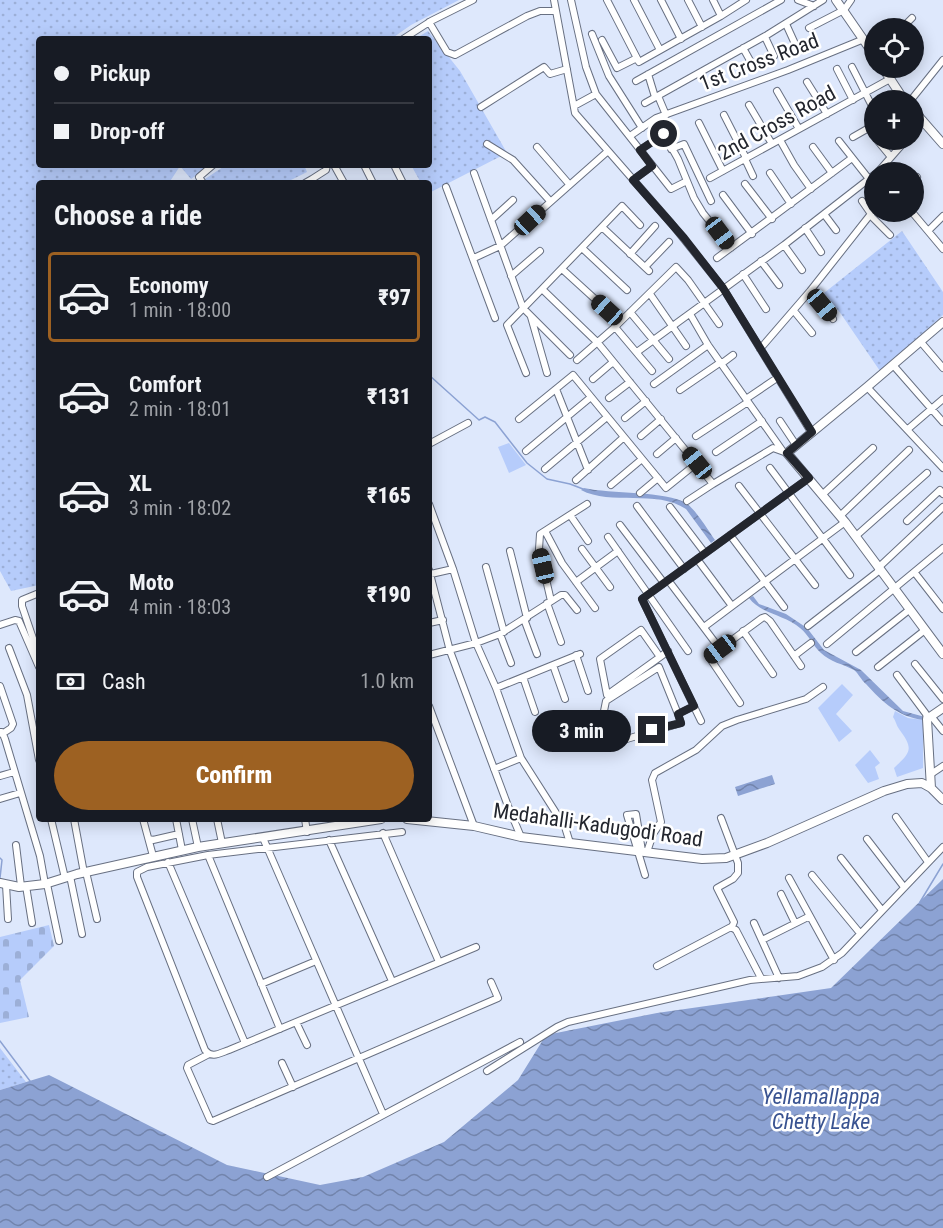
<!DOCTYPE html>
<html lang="en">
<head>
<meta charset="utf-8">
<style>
  body { margin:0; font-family:"Roboto Condensed",sans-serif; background:#242831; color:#f1f3f6; height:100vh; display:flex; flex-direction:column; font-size:22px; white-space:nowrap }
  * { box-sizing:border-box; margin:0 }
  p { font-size:20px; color:#9ea1a6 }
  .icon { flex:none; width:33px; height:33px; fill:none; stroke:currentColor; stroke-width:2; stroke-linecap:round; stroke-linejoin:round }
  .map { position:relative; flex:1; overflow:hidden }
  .details { position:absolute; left:36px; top:180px; width:396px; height:642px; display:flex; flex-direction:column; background:#171b24; border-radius:6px; box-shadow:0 3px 15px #0003 }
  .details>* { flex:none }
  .hud { position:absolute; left:36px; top:36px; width:396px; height:132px; border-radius:6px; box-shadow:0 3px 15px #0003; display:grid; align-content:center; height:132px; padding:0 18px; background:#171b24 }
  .buttons { position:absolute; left:864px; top:18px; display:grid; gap:12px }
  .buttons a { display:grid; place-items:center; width:60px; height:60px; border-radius:50%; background:#171b24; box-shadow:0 3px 15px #0003; font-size:30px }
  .end { position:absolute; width:27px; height:27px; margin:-14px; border:8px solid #23262e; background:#fff; box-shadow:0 0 0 3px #fff }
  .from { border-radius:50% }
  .bubble { position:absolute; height:42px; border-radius:21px; background:#171b24; box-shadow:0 3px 15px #0003; font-size:20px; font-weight:800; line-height:42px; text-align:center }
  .car { position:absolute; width:18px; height:36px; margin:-18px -9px; border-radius:8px; box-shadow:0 0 4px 2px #0007; background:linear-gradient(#222 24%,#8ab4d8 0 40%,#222 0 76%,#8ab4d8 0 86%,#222 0) }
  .hud b { display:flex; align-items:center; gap:21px; height:57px; font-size:22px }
  .hud b+b { border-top:2px solid #363941 }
  .hud i { width:15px; height:15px; background:#f1f3f6 }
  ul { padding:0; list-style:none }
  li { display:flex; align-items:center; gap:18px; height:90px; margin:0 12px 9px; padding:0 6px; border:3px solid transparent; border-radius:6px }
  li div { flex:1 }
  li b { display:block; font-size:22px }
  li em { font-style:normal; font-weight:800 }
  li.selected { border-color:#9d6122 }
  li>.icon { width:54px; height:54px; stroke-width:1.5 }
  h2 { padding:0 18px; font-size:27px; line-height:72px }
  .pay { display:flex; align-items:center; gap:15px; height:66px; padding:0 18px; font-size:22px }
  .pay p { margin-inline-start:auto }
  .button { display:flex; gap:12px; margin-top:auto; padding:12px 18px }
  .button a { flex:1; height:69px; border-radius:36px; background:#9d6122; color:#fff; font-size:24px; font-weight:800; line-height:69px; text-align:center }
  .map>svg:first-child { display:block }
</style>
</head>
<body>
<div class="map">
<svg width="943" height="1228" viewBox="0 0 943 1228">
  <defs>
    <pattern id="grass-dots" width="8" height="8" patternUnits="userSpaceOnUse" patternTransform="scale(1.5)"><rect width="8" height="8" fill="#b6ccfb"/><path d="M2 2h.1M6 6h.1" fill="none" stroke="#9cafd7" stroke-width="1.8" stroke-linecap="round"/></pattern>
    <pattern id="cemetery-stones" width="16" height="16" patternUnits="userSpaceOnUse" patternTransform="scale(1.5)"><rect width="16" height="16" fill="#b6ccfb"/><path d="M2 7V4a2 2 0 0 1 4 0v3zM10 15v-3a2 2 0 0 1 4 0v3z" fill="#9cafd7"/></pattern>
    <pattern id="water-waves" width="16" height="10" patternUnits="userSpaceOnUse" patternTransform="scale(1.5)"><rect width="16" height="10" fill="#8ca2d3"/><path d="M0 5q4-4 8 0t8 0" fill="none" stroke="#7284ac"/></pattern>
  </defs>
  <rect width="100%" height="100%" fill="#dee8fc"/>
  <path fill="url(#grass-dots)" d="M0,0H459L411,25L391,39H39V165H211L191,179L180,166L169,183H39V585L11,591L0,571Z
    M428,31L460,71L507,153L429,193V183H421L411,165H429V39H415Z
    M226,165H304L307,172L285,183H207L205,179Z
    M902,231L943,292V315L880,371L841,314L824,293Z
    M0,1048L26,1082L0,1090Z"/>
  <path fill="url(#cemetery-stones)" d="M49,925L54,946L20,980L29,1017L0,1023V937Z"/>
  <path fill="#b6ccfb" d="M509,443L526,465L509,473L498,447Z
    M842,684L853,695L836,714L852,731L839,742L818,708Z
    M895,711L908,718L923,720V768L897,777L894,768C911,752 914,749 899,729C896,725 896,721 893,717Z
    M870,750L880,763L875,767L879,779L868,783L855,765Z"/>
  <path fill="url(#water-waves)" d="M584,488C610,494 667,491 686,503C696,510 708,530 715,540L711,543L686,509C656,489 611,506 581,490Z
    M753,596L759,604L786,614L807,628L824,650L861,670L903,711L925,717L923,720C899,717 882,702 866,684C861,680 859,674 854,670C843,664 830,662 821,653C813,646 809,635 800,628C785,615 761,614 749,598Z
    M772,775L775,784L738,796L735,787Z
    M943,879V1228H0V1090L49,1075L227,1165L320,1185L363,1177L444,1142L518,1080L546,1035L657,1013L831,988Z"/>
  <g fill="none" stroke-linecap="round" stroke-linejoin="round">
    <path stroke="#8ca2d3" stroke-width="1.5" d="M429,375L479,420L485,417L495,422L527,463L547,479L570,484L583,489
      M0,858L2,860L0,878
      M920,902L943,864
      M0,1041L30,1081"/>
    <defs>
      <path id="minor" d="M554,0L575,113L671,223L723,288L811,432
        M571,0L586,67L596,94L671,189L687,181
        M607,0L639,62L721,16L746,0
        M634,0L660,50
        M661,0L681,39
        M688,0L702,27
        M713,0L721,16
        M798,0L814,6
        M429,22L447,52L455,55L527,16L540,11H555
        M786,24L796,46
        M809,28L844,10L851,0
        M902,28L912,18
        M592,34L609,76L642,128
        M765,37L774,56
        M403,39L431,21L473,0
        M602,40L617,68L637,58
        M743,48L752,64
        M852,67L874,110
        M837,69L853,100
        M648,74L655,97
        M636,81L781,0
        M807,82L827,114
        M777,91L799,129
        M658,96L666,115
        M911,100L943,60
        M645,103L767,35L823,0
        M749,105L772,144
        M574,106L596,94
        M481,107L544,67L550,74L567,69
        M724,115L746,158
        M699,123L723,171
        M914,131L923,120
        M630,136L656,118L788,70L864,39
        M853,137L874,125
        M780,140L794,165L811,189
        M877,140L891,157
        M839,141L869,179
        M487,144L513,160L550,201
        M537,147L569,184
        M813,147L832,173
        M671,149L684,144L711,201
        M640,150L664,134L678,159L694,198L703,213L731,248
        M745,159L753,176
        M334,165L344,183
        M364,165L373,183
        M394,165L403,183
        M878,172L906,140
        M474,173L523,308L570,355
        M770,173L791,204
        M710,178L890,79
        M312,179L326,170L327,165
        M633,180L652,166
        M914,180L917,177
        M203,183L199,177L213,165
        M305,183L312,179L314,183
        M745,184L772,219
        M446,187L495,318
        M723,195L752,234
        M862,201L871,214
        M912,212L943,249
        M824,214L836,230
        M491,220L513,200
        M530,220L608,151
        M602,227L649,271
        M805,228L821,252
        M928,231L943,216
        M784,245L802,270
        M582,248L627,290
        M630,254L655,226
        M474,258L500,246L525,224
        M717,258L852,158
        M761,261L779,285
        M645,267L669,242
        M562,269L607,310
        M743,274L766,309
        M511,276L540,251
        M542,289L622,206L640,225
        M810,291L833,319
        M650,294L686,346
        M794,311L812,333
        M630,312L669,359
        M690,314L708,345L782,450
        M531,317L547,373
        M615,327L652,371
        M920,341L943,368
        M760,349L810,291L870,215L890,235
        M637,352L784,245L874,175
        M577,360L615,327L676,267L688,280L719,324
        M721,364L733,355
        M893,365L943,422
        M526,373L507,325L542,289L598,343L713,484L773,448L787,453
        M593,379L613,362
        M654,384L708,345
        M867,387L943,468
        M556,389L588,470
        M680,390L721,362
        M609,398L630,382
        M746,399L777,378
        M625,418L646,401
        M519,419L573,375L666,488L697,463
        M780,421L796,445
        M908,429L943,399
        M641,436L661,419
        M696,436L748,402
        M429,444L468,423
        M526,451L591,397
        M716,452L762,421
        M657,454L676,438
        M770,468L850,575
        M545,469L607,417
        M576,480L624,437
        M611,485L642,459
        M739,486L815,585
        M640,493L658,478
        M823,494L873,448
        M687,501L713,484
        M429,504L453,569L476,643L496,688L521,758L565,827L570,843
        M637,506L684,569
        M670,507L705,553
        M570,515L588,541
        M840,516L909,450
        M907,521L940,490L943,494
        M620,525L664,583
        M545,531L562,563L595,608
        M730,535L784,607
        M856,536L927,473
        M608,537L688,651
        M582,549L610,587
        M510,551L527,618
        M697,559L732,606
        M486,567L504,632
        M878,568L943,507
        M429,570L450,651L508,806L521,837
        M915,573L943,609
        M431,574L453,569
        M668,580L720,649
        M576,582L618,551
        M39,593L22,600V606L39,656
        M551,601L539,549L540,534L587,504
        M547,603L561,642
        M524,619L537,654
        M429,623L443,620
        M0,625L15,620L19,621L39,667
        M808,626L880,570
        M704,627L845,522
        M743,631L773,674
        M500,634L511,663
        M827,644L943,548
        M9,648L27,695L39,760
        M856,652L909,610
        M429,655L476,643L500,634L561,595H565L577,610
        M576,655L588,691
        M794,656L811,643
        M660,657L607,695L600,659L641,630L660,657L668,651
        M915,664L943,699
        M553,665L565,699
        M878,667L925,630
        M897,675L926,714L927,719
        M523,677L535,712
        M0,686L13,724L11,728L2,734
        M496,688L580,654
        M740,703L709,657L762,618L765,617L770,621L801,666
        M429,706L474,826
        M678,714L659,667L606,701L599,736L603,746L681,723L678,714L694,706
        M931,716L943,731
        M701,721L642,599L809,478
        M0,732H2L5,739L40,856L45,884
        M494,769L521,758
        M931,774L943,766
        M0,776L14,772
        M0,799L20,793
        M896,817L928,862
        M721,818L738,863V873L733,879L717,888L734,922L732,927
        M51,819L65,878
        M74,819L84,873
        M143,819L153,856
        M176,819L182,850
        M192,819L198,847
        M217,819L222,843
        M305,819L307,832
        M402,832L208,855L147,867L137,872V877L205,1050C212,1059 220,1053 229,1050L476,947
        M383,833L439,962
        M263,838L383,1114
        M149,839L153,840L179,834
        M867,839L904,887
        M329,840L392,981
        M16,845L21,886
        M642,851L636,814L627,815L645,875
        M647,852L653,834L661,822L652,780L655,773L696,750L722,726L737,720L806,699L823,687
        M208,855L280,1029
        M841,858L881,909
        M168,862L245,1043
        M86,872L97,919
        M812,875L859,932
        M70,876L82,934
        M789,878L834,960
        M47,884L59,941
        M6,885L8,919
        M26,886L32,923
        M781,894L795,923
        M754,923L779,978
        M762,940L810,916
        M657,966L731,927L736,930L761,978
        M261,984L316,961
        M296,1022L307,1045
        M209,1054L188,1065L187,1068L210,1120L213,1121L498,998L491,982
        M282,1063L293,1087
        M487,1071L557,1027L568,1022L750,980L798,976L822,967L842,953L943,847
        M267,1177L520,1042"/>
      <path id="tertiary" d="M836,0L874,55
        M883,68L904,100
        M914,111L943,144
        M943,322L867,387L787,453L845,522L943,654
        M931,788L927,719L943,708
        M407,819L474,826L521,837L702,859L726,858L767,843L884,791L907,784L922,783L931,788L943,800
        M0,883L19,887L45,884L77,874L198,847L381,819"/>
    </defs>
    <use href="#minor" stroke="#687082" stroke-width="8"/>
    <use href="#tertiary" stroke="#687082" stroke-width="10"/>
    <use href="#minor" stroke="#fff" stroke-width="6"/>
    <use href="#tertiary" stroke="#fff" stroke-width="8"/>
  </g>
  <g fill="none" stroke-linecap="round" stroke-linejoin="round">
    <path stroke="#23262e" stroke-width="8" d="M652,730L681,723L678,714L694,706L642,599L809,478L787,453L812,432L723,288L684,238L633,180L652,166L640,150L664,134"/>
  </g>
  <g text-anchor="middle" stroke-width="5" stroke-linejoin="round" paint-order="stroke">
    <g font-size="21" fill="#23262e" stroke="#fff">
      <text transform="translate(759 62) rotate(-21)" y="7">1st Cross Road</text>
      <text transform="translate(777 123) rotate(-29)" y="7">2nd Cross Road</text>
      <text transform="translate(598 825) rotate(8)" y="7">Medahalli-Kadugodi Road</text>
    </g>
    <g font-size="22" font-style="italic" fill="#395391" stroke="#fff">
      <text x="821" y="1104">Yellamallappa<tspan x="821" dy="25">Chetty Lake</tspan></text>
    </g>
  </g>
</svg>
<div class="buttons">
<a><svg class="icon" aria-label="locate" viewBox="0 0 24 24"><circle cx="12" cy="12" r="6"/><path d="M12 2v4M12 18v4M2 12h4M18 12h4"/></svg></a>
<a>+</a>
<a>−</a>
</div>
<i class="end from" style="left:664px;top:134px"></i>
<i class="end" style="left:652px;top:730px"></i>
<div class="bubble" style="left:532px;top:710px;width:99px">3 min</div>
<i class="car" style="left:530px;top:220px;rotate:47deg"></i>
<i class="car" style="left:720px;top:233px;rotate:143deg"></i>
<i class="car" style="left:822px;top:305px;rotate:140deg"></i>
<i class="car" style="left:607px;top:310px;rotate:312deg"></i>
<i class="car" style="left:697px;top:463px;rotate:321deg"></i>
<i class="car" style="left:543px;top:566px;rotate:347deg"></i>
<i class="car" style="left:720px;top:649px;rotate:233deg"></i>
<div class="hud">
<b><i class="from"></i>Pickup</b>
<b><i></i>Drop-off</b>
</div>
<section class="details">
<h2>Choose a ride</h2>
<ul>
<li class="selected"><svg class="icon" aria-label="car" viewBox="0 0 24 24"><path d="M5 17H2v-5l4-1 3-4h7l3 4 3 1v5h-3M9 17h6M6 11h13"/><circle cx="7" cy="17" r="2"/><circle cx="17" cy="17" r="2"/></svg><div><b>Economy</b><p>1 min · 18:00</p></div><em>₹97</em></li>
<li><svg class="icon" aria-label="car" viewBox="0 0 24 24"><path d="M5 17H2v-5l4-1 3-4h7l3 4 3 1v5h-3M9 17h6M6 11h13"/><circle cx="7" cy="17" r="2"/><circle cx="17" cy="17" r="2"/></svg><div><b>Comfort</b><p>2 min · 18:01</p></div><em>₹131</em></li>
<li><svg class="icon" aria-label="car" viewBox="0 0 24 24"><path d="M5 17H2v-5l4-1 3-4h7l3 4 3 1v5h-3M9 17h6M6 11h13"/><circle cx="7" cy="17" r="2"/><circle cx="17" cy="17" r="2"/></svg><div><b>XL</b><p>3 min · 18:02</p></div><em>₹165</em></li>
<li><svg class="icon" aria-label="car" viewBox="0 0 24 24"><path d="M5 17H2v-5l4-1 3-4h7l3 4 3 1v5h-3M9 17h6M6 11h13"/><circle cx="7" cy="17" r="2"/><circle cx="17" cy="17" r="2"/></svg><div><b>Moto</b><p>4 min · 18:03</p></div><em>₹190</em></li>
</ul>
<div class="pay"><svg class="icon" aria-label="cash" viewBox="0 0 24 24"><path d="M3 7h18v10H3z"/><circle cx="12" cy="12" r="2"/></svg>Cash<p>1.0 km</p></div>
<div class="button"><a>Confirm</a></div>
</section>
</div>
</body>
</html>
